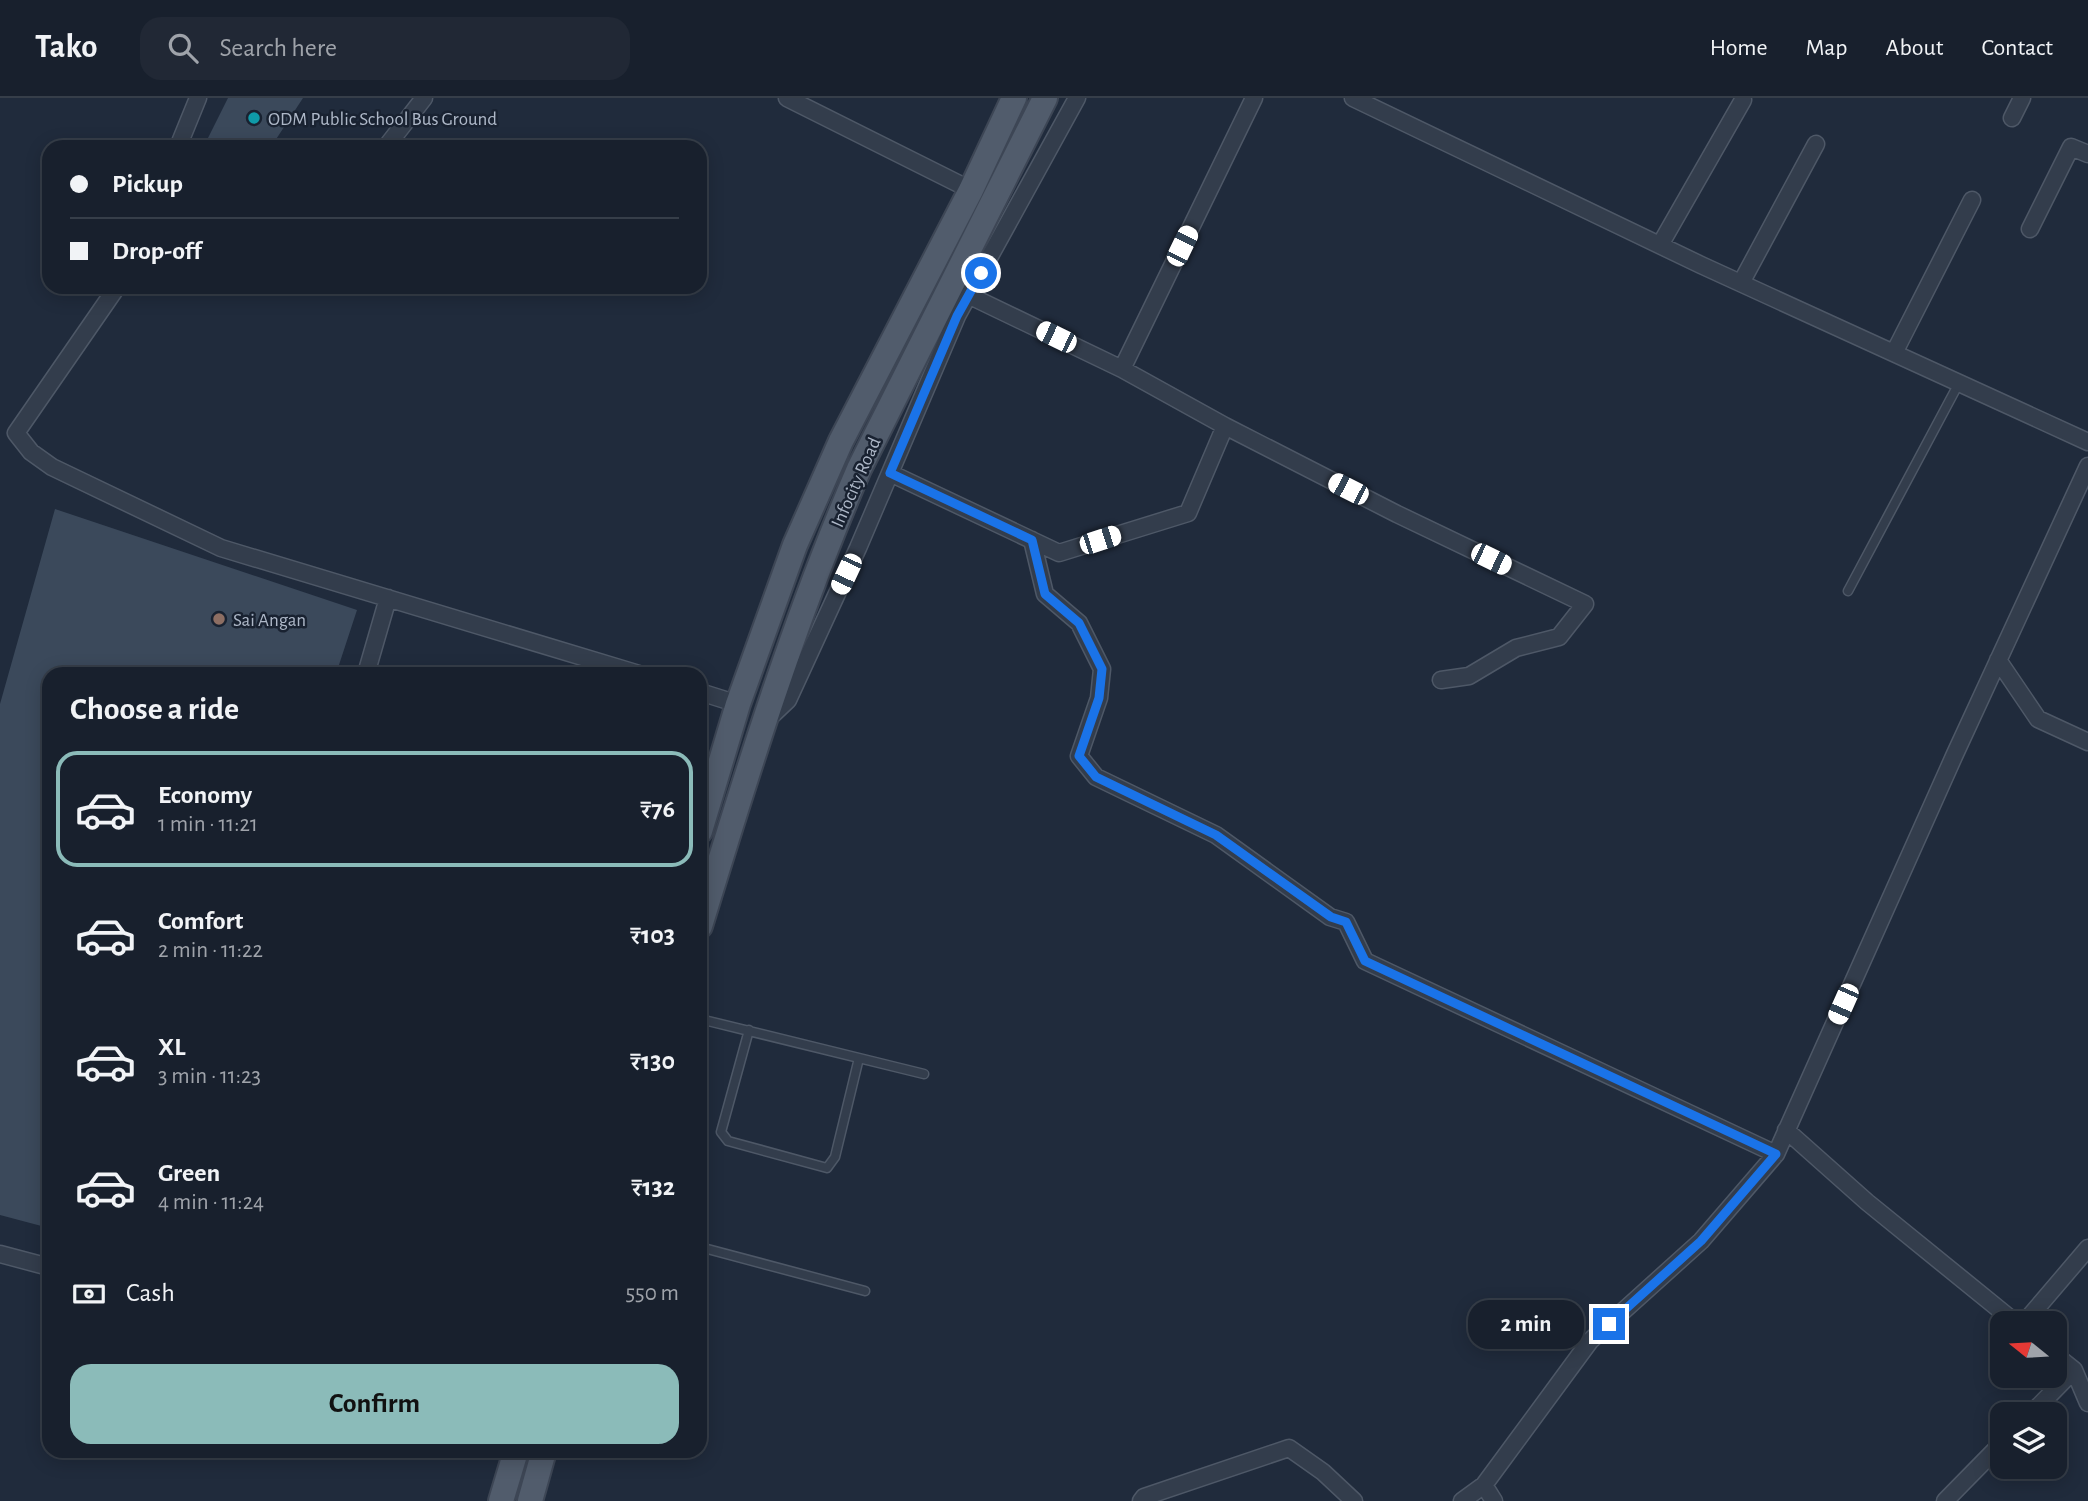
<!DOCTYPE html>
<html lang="en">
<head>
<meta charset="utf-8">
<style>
  body { margin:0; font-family:"Alegreya Sans",sans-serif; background:#212835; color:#f1f3f6; height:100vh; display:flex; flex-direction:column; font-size:26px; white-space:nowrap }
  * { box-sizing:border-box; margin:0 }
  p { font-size:23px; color:#9fa3aa }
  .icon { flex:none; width:38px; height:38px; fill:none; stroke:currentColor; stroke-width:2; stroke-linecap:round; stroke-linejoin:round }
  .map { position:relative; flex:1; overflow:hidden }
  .panel { position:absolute; left:42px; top:569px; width:665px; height:791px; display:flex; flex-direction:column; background:#18202d; border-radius:21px; box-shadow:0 4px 18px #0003,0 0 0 2px #363e49 }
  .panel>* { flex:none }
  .guide { position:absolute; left:42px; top:42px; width:665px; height:154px; border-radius:21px; box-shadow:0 4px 18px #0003,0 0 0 2px #363e49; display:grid; align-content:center; height:154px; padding:0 28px; background:#18202d }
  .needle { width:46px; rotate:288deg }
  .fabs { position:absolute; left:1990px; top:1213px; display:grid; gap:14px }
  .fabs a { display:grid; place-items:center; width:77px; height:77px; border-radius:14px; background:#18202d; box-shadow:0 4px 18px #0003,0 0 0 2px #363e49; font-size:35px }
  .end { position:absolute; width:32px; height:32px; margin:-16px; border:9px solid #1a73e8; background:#fff; box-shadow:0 0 0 4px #fff }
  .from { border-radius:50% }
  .bubble { position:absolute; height:49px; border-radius:21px; background:#18202d; box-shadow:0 4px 18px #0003,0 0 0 2px #363e49; font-size:23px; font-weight:600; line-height:49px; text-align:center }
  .car { position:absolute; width:21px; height:42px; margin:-21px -10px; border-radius:9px; box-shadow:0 0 5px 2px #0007; background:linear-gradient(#fff 24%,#345 0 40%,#fff 0 76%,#345 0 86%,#fff 0) }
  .guide b { display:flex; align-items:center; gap:24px; height:66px; font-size:26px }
  .guide b+b { border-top:2px solid #363e49 }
  .guide i { width:18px; height:18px; background:#f1f3f6 }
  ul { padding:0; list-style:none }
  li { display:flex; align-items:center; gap:21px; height:116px; margin:0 14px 10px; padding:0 14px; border:4px solid transparent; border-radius:21px }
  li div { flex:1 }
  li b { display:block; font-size:26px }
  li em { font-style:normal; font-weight:600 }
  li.selected { border-color:#8bbbb9 }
  li>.icon { width:63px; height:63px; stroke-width:1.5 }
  h2 { padding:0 28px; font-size:32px; line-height:84px }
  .pay { display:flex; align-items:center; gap:18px; height:77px; padding:0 28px; font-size:26px }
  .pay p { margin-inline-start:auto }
  .primary-button { display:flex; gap:14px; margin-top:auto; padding:14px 28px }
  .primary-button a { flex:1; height:80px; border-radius:21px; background:#8bbbb9; color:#111; font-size:28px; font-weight:600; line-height:80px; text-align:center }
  header { display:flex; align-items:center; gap:42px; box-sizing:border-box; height:98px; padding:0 35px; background:#18202d; border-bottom:2px solid #363e49 }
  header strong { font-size:33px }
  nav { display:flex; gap:38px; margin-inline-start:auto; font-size:24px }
  .search { width:490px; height:63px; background:#212835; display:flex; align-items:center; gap:18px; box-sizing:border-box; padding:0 24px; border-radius:21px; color:#9fa3aa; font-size:26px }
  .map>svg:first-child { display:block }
</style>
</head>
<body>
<header>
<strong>Tako</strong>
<div class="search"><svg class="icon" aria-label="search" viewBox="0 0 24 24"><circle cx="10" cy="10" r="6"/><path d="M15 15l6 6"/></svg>Search here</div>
<nav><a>Home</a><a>Map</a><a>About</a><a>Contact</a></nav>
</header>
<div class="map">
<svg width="2088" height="1403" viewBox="0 0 2088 1403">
  <rect width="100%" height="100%" fill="#202b3c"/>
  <path fill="#3b495b" d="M228,0H303L271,49H231L208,40Z
    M55,411L357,512L336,576H49V1130L0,1117V606Z"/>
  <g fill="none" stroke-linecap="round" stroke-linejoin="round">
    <defs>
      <path id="lane" d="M1848,493L1959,285
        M700,921L924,976
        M749,932L721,1034L728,1043L827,1070L835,1059L859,960
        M700,1149L865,1193"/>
      <path id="street" d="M787,0L971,92
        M1353,0L1701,167L2088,344
        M2012,20L2022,0
        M178,49L198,0
        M386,49L424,0
        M2030,131L2071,49L2088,56
        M1660,147L1743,2
        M1741,185L1816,46
        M117,189L16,335L31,354L52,369L221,450L639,576
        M968,197L1122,271L1225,328L1397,416L1585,506L1559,539L1516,550L1469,578L1441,582
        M1894,255L1972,102
        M1122,271L1254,0
        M890,375L1059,455L1188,415L1225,328
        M1032,442L1045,496L1079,525L1102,571L1099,600L1079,658L1096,679L1216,737L1330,819L1346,824L1365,863L1776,1056
        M1998,562L2038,621L2088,644
        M366,576L388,500
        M700,594L738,606
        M769,620L788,602L858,450L957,218L1077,0
        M1786,1032L1867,1104L2016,1225
        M0,1156L49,1169
        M2024,1225L2088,1150
        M2054,1256L2074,1272L2088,1305
        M2031,1316L2074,1272
        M1484,1387L1494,1403
        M1141,1403L1144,1399L1289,1350L1323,1374L1354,1403
        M1462,1403L1484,1387L1590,1243L1701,1143L1776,1056L1955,656L2088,368
        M1945,1403L2002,1345"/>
      <path id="primary" d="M700,733L738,606L795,447L841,343L971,92L1014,0
        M700,828C747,674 795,519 859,371L1045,0
        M501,1403L516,1353
        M530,1403L544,1353"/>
    </defs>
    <use href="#lane" stroke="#4e5867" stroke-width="11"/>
    <use href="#street" stroke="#4e5867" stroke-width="19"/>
    <use href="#primary" stroke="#3d4655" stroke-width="28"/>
    <use href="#lane" stroke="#333d4c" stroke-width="8"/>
    <use href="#street" stroke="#333d4c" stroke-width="16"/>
    <use href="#primary" stroke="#515c6c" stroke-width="24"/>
  </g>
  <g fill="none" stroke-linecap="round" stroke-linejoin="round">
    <path stroke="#1a73e8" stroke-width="9" d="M981,175L957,218L890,375L1032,442L1045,496L1079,525L1102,571L1099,600L1079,658L1096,679L1216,737L1331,819L1346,824L1365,863L1776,1056L1701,1143L1609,1226"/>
  </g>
  <circle fill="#0f9aa8" stroke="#192231" stroke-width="2.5" cx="254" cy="20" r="7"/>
  <circle fill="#8d6e63" stroke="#192231" stroke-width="2.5" cx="219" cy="521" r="7"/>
  <g text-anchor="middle" stroke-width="5" stroke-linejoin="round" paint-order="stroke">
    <g font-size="19" fill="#aeb8c8" stroke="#192231" text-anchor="start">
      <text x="268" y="27">ODM Public School Bus Ground</text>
      <text x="233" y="528">Sai Angan</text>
    </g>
    <g font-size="19" fill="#aeb8c8" stroke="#192231">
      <text transform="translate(855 384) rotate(-66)" y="7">Infocity Road</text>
    </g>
  </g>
</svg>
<div class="fabs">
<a><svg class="needle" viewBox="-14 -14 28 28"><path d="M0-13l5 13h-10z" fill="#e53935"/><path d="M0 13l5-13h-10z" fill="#9fa3aa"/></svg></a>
<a><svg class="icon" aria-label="layers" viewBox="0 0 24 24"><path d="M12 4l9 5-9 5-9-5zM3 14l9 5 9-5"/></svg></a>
</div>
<i class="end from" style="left:981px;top:175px"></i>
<i class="end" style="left:1609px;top:1226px"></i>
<div class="bubble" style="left:1468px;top:1202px;width:116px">2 min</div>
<i class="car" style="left:1182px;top:148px;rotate:26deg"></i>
<i class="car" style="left:1056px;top:239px;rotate:296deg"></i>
<i class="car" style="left:1348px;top:391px;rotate:297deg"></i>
<i class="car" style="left:1100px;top:442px;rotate:72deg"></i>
<i class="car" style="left:1491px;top:461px;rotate:116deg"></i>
<i class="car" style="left:846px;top:476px;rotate:205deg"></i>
<i class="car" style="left:1843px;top:906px;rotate:204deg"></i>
<div class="guide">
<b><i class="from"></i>Pickup</b>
<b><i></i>Drop-off</b>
</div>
<section class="panel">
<h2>Choose a ride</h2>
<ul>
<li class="selected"><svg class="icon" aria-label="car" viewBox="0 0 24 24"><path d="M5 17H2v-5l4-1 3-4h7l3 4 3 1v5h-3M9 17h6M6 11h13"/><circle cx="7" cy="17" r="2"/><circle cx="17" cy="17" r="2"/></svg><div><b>Economy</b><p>1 min · 11:21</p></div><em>₹76</em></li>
<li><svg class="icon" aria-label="car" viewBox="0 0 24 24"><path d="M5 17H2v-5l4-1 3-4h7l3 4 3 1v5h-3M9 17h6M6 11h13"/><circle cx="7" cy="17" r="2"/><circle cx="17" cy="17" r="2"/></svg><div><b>Comfort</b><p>2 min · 11:22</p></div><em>₹103</em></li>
<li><svg class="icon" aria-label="car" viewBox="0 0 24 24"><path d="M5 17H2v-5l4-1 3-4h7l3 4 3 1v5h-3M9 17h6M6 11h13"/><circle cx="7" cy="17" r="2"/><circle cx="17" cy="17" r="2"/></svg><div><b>XL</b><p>3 min · 11:23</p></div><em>₹130</em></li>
<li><svg class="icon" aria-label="car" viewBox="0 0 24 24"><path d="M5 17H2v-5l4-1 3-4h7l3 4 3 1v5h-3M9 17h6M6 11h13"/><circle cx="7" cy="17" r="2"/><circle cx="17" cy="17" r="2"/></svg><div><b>Green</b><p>4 min · 11:24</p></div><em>₹132</em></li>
</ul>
<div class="pay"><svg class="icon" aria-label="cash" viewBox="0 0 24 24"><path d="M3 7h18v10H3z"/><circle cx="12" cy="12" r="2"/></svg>Cash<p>550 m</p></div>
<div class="primary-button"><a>Confirm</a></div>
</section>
</div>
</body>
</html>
